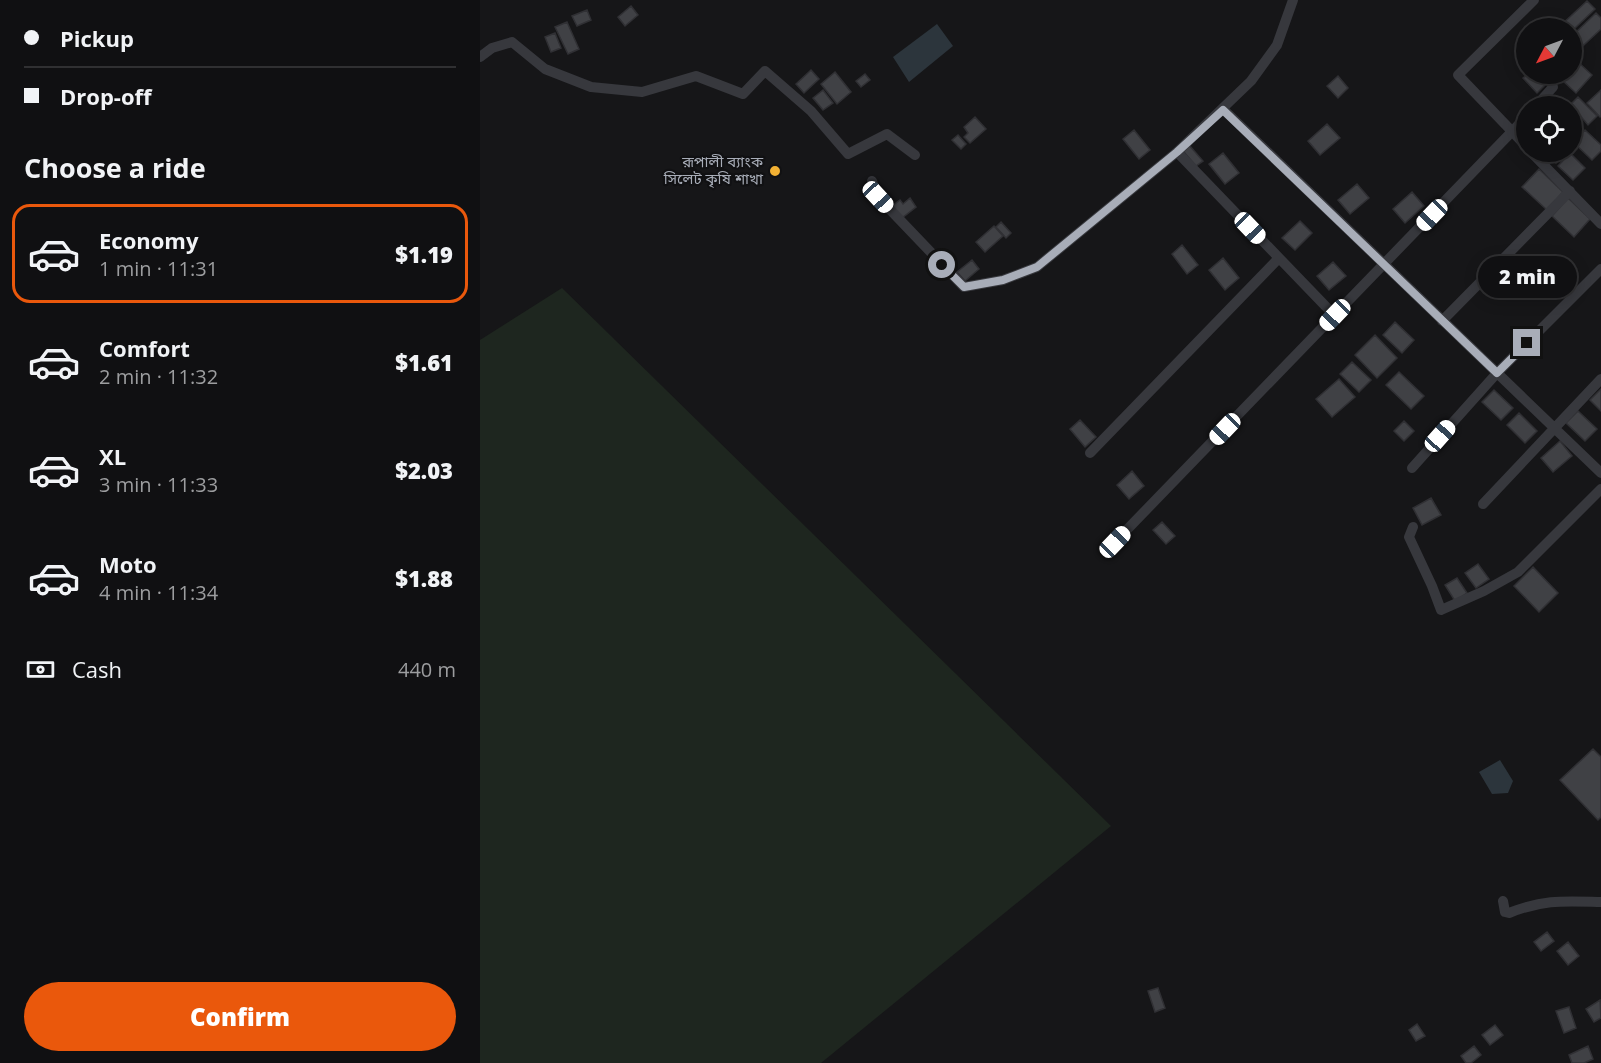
<!DOCTYPE html>
<html lang="en">
<head>
<meta charset="utf-8">
<style>
  body { margin:0; font-family:"Open Sans","Noto Sans Bengali",sans-serif; background:#1e1e20; color:#f1f3f6; height:100vh; display:flex; flex-direction:column; font-size:22px; white-space:nowrap }
  * { box-sizing:border-box; margin:0 }
  p { font-size:20px; color:#9c9d9f }
  .icon { flex:none; width:33px; height:33px; fill:none; stroke:currentColor; stroke-width:2; stroke-linecap:round; stroke-linejoin:round }
  .map { position:relative; flex:1; overflow:hidden }
  .sheet { display:flex; flex-direction:column; background:#101012; width:480px }
  .sheet>* { flex:none }
  .top-card { display:grid; align-content:center; height:132px; padding:0 24px; background:#101012 }
  .needle { width:39px; rotate:229deg }
  .fabs { position:absolute; left:1036px; top:18px; display:grid; gap:12px }
  .fabs a { display:grid; place-items:center; width:66px; height:66px; border-radius:50%; background:#101012; box-shadow:0 3px 15px #0003,0 0 0 2px #303032; font-size:30px }
  .end { position:absolute; width:27px; height:27px; margin:-14px; border:8px solid #a8adb8; background:#111; box-shadow:0 0 0 3px #111 }
  .from { border-radius:50% }
  .bubble { position:absolute; height:42px; border-radius:21px; background:#101012; box-shadow:0 3px 15px #0003,0 0 0 2px #303032; font-size:20px; font-weight:800; line-height:42px; text-align:center }
  .car { position:absolute; width:18px; height:36px; margin:-18px -9px; border-radius:8px; box-shadow:0 0 4px 2px #0007; background:linear-gradient(#fff 24%,#345 0 40%,#fff 0 76%,#345 0 86%,#fff 0) }
  .top-card b { display:flex; align-items:center; gap:21px; height:57px; font-size:22px }
  .top-card b+b { border-top:2px solid #303032 }
  .top-card i { width:15px; height:15px; background:#f1f3f6 }
  ul { padding:0; list-style:none }
  li { display:flex; align-items:center; gap:18px; height:99px; margin:0 12px 9px; padding:0 12px; border:3px solid transparent; border-radius:18px }
  li div { flex:1 }
  li b { display:block; font-size:22px }
  li em { font-style:normal; font-weight:800 }
  li.selected { border-color:#ea580c }
  li>.icon { width:54px; height:54px; stroke-width:1.5 }
  h2 { padding:0 24px; font-size:27px; line-height:72px }
  .pay { display:flex; align-items:center; gap:15px; height:66px; padding:0 24px; font-size:22px }
  .pay p { margin-inline-start:auto }
  .primary-button { display:flex; gap:12px; margin-top:auto; padding:12px 24px }
  .primary-button a { flex:1; height:69px; border-radius:36px; background:#ea580c; color:#fff; font-size:24px; font-weight:800; line-height:69px; text-align:center }
  main { display:flex; flex:1; min-height:0 }
  .map>svg:first-child { display:block }
</style>
</head>
<body>
<main>
<section class="sheet">
<div class="top-card">
<b><i class="from"></i>Pickup</b>
<b><i></i>Drop-off</b>
</div>
<h2>Choose a ride</h2>
<ul>
<li class="selected"><svg class="icon" aria-label="car" viewBox="0 0 24 24"><path d="M5 17H2v-5l4-1 3-4h7l3 4 3 1v5h-3M9 17h6M6 11h13"/><circle cx="7" cy="17" r="2"/><circle cx="17" cy="17" r="2"/></svg><div><b>Economy</b><p>1 min · 11:31</p></div><em>$1.19</em></li>
<li><svg class="icon" aria-label="car" viewBox="0 0 24 24"><path d="M5 17H2v-5l4-1 3-4h7l3 4 3 1v5h-3M9 17h6M6 11h13"/><circle cx="7" cy="17" r="2"/><circle cx="17" cy="17" r="2"/></svg><div><b>Comfort</b><p>2 min · 11:32</p></div><em>$1.61</em></li>
<li><svg class="icon" aria-label="car" viewBox="0 0 24 24"><path d="M5 17H2v-5l4-1 3-4h7l3 4 3 1v5h-3M9 17h6M6 11h13"/><circle cx="7" cy="17" r="2"/><circle cx="17" cy="17" r="2"/></svg><div><b>XL</b><p>3 min · 11:33</p></div><em>$2.03</em></li>
<li><svg class="icon" aria-label="car" viewBox="0 0 24 24"><path d="M5 17H2v-5l4-1 3-4h7l3 4 3 1v5h-3M9 17h6M6 11h13"/><circle cx="7" cy="17" r="2"/><circle cx="17" cy="17" r="2"/></svg><div><b>Moto</b><p>4 min · 11:34</p></div><em>$1.88</em></li>
</ul>
<div class="pay"><svg class="icon" aria-label="cash" viewBox="0 0 24 24"><path d="M3 7h18v10H3z"/><circle cx="12" cy="12" r="2"/></svg>Cash<p>440 m</p></div>
<div class="primary-button"><a>Confirm</a></div>
</section>
<div class="map">
<svg width="1121" height="1063" viewBox="0 0 1121 1063">
  <rect width="100%" height="100%" fill="#161618"/>
  <path fill="#1e261f" d="M82,288L631,826L341,1063H0V340Z"/>
  <path fill="#2c353c" d="M457,24L473,46L429,82L413,57Z
    M1020,760L1033,781L1028,793L1012,794L999,772Z"/>
  <path fill="#404145" stroke="#303034" stroke-width="1.5" d="M1107,1L1115,9L1094,29L1092,32V28H1078Z
    M151,6L158,15L145,26L138,17Z
    M107,10L111,20L97,26L92,16Z
    M1116,13L1121,18V29L1092,56V36Z
    M87,22L99,49L88,54L75,27Z
    M1050,25L1053,28H1047V47L1038,38Z
    M75,33L81,48L71,52L65,37Z
    M1098,62L1112,75L1096,93L1082,80L1088,74H1092V69Z
    M331,70L339,79L324,93L316,84Z
    M355,72L371,92L357,104L341,84Z
    M385,74L390,80L381,87L376,81Z
    M1048,74H1056L1066,84L1057,93L1043,78Z
    M858,76L868,88L858,98L847,86Z
    M343,90L353,103L343,110L333,98Z
    M1121,90V116L1120,117L1107,103Z
    M1098,97L1117,116L1108,125L1092,106H1089Z
    M495,117L506,129L490,143L484,137L488,133L484,127Z
    M847,124L860,138L840,155L828,141Z
    M654,130L670,150L659,159L643,139Z
    M1105,130L1121,145V151L1112,160L1093,142Z
    M478,135L486,144L481,149L472,140Z
    M709,145L723,161L716,166L703,151Z
    M1064,152H1087L1076,163Z
    M743,153L759,173L745,184L729,164Z
    M1090,153L1105,168L1093,180L1078,166Z
    M1059,169L1083,192L1067,210L1042,187Z
    M877,184L889,198L870,214L858,200Z
    M932,192L944,206L925,223L913,209Z
    M430,198L436,207L422,218L412,206L420,200L423,204Z
    M1088,198L1110,219L1094,237L1072,216Z
    M820,221L832,233L815,250L802,238Z
    M521,222L531,233L526,238L516,227Z
    M514,226L523,236L505,252L496,242Z
    M702,245L718,265L707,274L692,254Z
    M743,258L759,278L745,290L729,270Z
    M492,260L499,269L485,281L477,272Z
    M853,262L866,276L849,290L837,276Z
    M915,322L934,340L922,353L903,335Z
    M895,335L917,358L897,378L875,355Z
    M872,362L891,380L879,392L860,374Z
    M919,372L944,396L931,409L906,385Z
    M859,379L875,397L852,417L836,399Z
    M1121,389V411L1110,400Z
    M1014,390L1033,408L1021,420L1002,402Z
    M1098,411L1117,429L1105,441L1086,423Z
    M1039,413L1057,431L1045,443L1027,425Z
    M600,420L616,437L605,447L590,429Z
    M924,421L934,431L924,441L914,431Z
    M1080,441L1092,456L1073,472L1061,458Z
    M652,471L664,486L649,499L637,485Z
    M951,498L961,515L942,525L933,508Z
    M682,522L695,536L686,544L673,530Z
    M998,564L1009,579L996,588L985,573Z
    M1053,567L1078,593L1059,612L1034,586Z
    M977,578L987,593L975,601L965,585Z
    M1113,749L1121,757V817L1118,820L1080,780Z
    M1067,932L1074,941L1061,951L1054,942Z
    M1088,942L1099,956L1088,965L1077,951Z
    M678,988L685,1008L675,1012L668,991Z
    M1120,1000L1121,1018L1114,1022L1106,1009Z
    M1089,1007L1096,1028L1084,1033L1076,1011Z
    M937,1024L945,1036L936,1041L929,1030Z
    M1015,1025L1023,1035L1010,1045L1002,1035Z
    M994,1046L1001,1055L991,1063H986L981,1056Z
    M1108,1046L1113,1059L1104,1063H1092L1089,1055Z"/>
  <g fill="none" stroke-linecap="round" stroke-linejoin="round">
    <path stroke="#37383d" stroke-width="10" d="M0,57L12,48L32,42L65,69L111,87L162,92L216,76L263,94L285,71L331,111L368,154L407,134L435,155
      M1056,106L1073,87
      M743,109L1121,473
      M1047,147L978,75L1054,0
      M697,152L855,316
      M1051,152L1121,224
      M392,181L398,197L484,287L523,280L557,267L697,152L771,81L797,45L813,0
      M962,321L1090,191
      M610,453L799,258
      M932,468L1017,373L1121,269
      M1003,504L1121,379
      M933,527L929,537L952,586L961,610L1004,591L1038,572L1121,489
      M635,542L1047,116
      M1023,901L1025,912L1029,913C1064,899 1084,901 1121,902"/>
  </g>
  <g fill="none" stroke-linecap="round" stroke-linejoin="round">
    <path stroke="#a8adb8" stroke-width="8" d="M462,265L484,287L523,280L557,267L697,152L743,110L1017,373L1047,343"/>
  </g>
  <circle fill="#f2b134" stroke="#111113" stroke-width="2" cx="295" cy="171" r="6"/>
  <g text-anchor="middle" stroke-width="4.5" stroke-linejoin="round" paint-order="stroke">
    <g font-size="15" fill="#a8adb8" stroke="#111113" text-anchor="end">
      <text x="283" y="167">রূপালী ব্যাংক<tspan x="283" dy="17">সিলেট কৃষি শাখা</tspan></text>
    </g>
  </g>
</svg>
<div class="fabs">
<a><svg class="needle" viewBox="-14 -14 28 28"><path d="M0-13l5 13h-10z" fill="#e53935"/><path d="M0 13l5-13h-10z" fill="#9c9d9f"/></svg></a>
<a><svg class="icon" aria-label="locate" viewBox="0 0 24 24"><circle cx="12" cy="12" r="6"/><path d="M12 2v4M12 18v4M2 12h4M18 12h4"/></svg></a>
</div>
<i class="end from" style="left:462px;top:265px"></i>
<i class="end" style="left:1047px;top:343px"></i>
<div class="bubble" style="left:998px;top:256px;width:99px">2 min</div>
<i class="car" style="left:398px;top:197px;rotate:137deg"></i>
<i class="car" style="left:952px;top:215px;rotate:224deg"></i>
<i class="car" style="left:770px;top:228px;rotate:136deg"></i>
<i class="car" style="left:855px;top:315px;rotate:224deg"></i>
<i class="car" style="left:745px;top:429px;rotate:224deg"></i>
<i class="car" style="left:960px;top:436px;rotate:42deg"></i>
<i class="car" style="left:635px;top:542px;rotate:44deg"></i>
</div>
</main>
</body>
</html>
